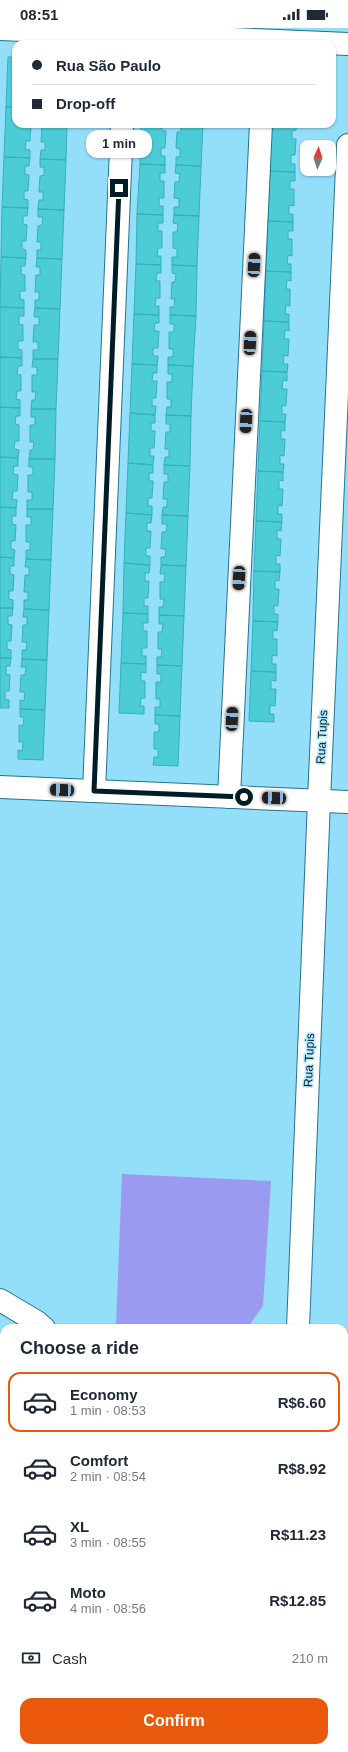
<!DOCTYPE html>
<html lang="en">
<head>
<meta charset="utf-8">
<style>
  body { margin:0; font-family:Helvetica,sans-serif; background:#f6f6f7; color:#1f2937; height:100vh; display:flex; flex-direction:column; font-size:15px; white-space:nowrap }
  * { box-sizing:border-box; margin:0 }
  p { font-size:13px; color:#747a83 }
  .icon { flex:none; width:22px; height:22px; fill:none; stroke:currentColor; stroke-width:2; stroke-linecap:round; stroke-linejoin:round }
  .map { position:relative; flex:1; overflow:hidden }
  .sheet { position:absolute; left:0px; top:1296px; width:348px; height:428px; display:flex; flex-direction:column; background:#fff; border-radius:12px 12px 0 0; box-shadow:0 1px 3px #0004 }
  .sheet>* { flex:none }
  .banner { position:absolute; left:12px; top:12px; width:324px; height:88px; border-radius:12px; box-shadow:0 1px 3px #0004; display:grid; align-content:center; height:88px; padding:0 20px; background:#fff }
  .needle { width:26px; rotate:3deg }
  .fabs { position:absolute; left:300px; top:112px; display:grid; gap:8px }
  .fabs a { display:grid; place-items:center; width:36px; height:36px; border-radius:8px; background:#fff; box-shadow:0 1px 3px #0004; font-size:20px }
  .end { position:absolute; width:18px; height:18px; margin:-9px; border:5px solid #001d27; background:#fff; box-shadow:0 0 0 2px #fff }
  .from { border-radius:50% }
  .bubble { position:absolute; height:28px; border-radius:12px; background:#fff; box-shadow:0 1px 3px #0004; font-size:13px; font-weight:800; line-height:28px; text-align:center }
  .car { position:absolute; width:12px; height:24px; margin:-12px -6px; border-radius:5px; box-shadow:0 0 3px 1px #0007; background:linear-gradient(#222 24%,#8ab4d8 0 40%,#222 0 76%,#8ab4d8 0 86%,#222 0) }
  .banner b { display:flex; align-items:center; gap:14px; height:38px; font-size:15px }
  .banner b+b { border-top:1px solid #e0e1e3 }
  .banner i { width:10px; height:10px; background:#1f2937 }
  ul { padding:0; list-style:none }
  li { display:flex; align-items:center; gap:12px; height:60px; margin:0 8px 6px; padding:0 12px; border:2px solid transparent; border-radius:12px }
  li div { flex:1 }
  li b { display:block; font-size:15px }
  li em { font-style:normal; font-weight:800 }
  li.active { border-color:#ea580c }
  li>.icon { width:36px; height:36px; stroke-width:1.5 }
  h2 { padding:0 20px; font-size:18px; line-height:48px }
  .pay { display:flex; align-items:center; gap:10px; height:44px; padding:0 20px; font-size:15px }
  .pay p { margin-inline-start:auto }
  .primary-button { display:flex; gap:8px; margin-top:auto; padding:8px 20px }
  .primary-button a { flex:1; height:46px; border-radius:12px; background:#ea580c; color:#fff; font-size:16px; font-weight:800; line-height:46px; text-align:center }
  .status { display:flex; justify-content:space-between; align-items:center; height:28px; padding:0 20px; background:#fff; direction:ltr }
  .status svg { height:11px; fill:currentColor }
  .map>svg:first-child { display:block }
</style>
</head>
<body>
<div class="status"><b>08:51</b><svg viewBox="0 0 49 12"><path d="M0 12V9h3v3zM5 12V6h3v6zM10 12V3h3v9zM15 12V0h3v12zM26 1h20v11H26zM47 4h2v5h-2z"/></svg></div>
<div class="map">
<svg width="348" height="1724" viewBox="0 0 348 1724">
  <rect width="100%" height="100%" fill="#93def9"/>
  <path fill="#9b9af1" d="M122,1146L271,1153L263,1278L247,1300L116,1297Z"/>
  <path fill="#4bccd7" stroke="#37b0ba" d="M8,29H16V79H6Z
    M6,79H16V96L31,97L30,113H26L25,121L30,122V130L4,129Z
    M46,96H67L66,132L40,131L41,122H45V114H41L42,97Z
    M141,96H162V103H166L165,120H161V128H165V137L140,136Z
    M181,96H203L201,138L176,137V129H180V121L176,120L177,104H181Z
    M271,96H297L296,102L292,103V111H296L295,127H291V136H295V144L270,143Z
    M4,129L30,130L29,138H25V146L29,147L28,163H24V171L28,172V180L2,179Z
    M40,131L66,132L64,182L38,181L39,172H43V164H39L40,148L44,147V139H40Z
    M140,136L165,137V145H160V153H164V170H159V178H163V187L137,186Z
    M176,137L201,138L199,188L174,187V179H179V171L174,170L175,154H179L180,146L175,145Z
    M270,143L295,144V153H290V161H294V178L289,177V186H293V194L268,193Z
    M2,179L28,180L27,188H23V196L27,197L26,213H22V221L26,222V230L1,229Z
    M38,181L64,182L62,231L37,230V222H41V214H37L38,198L42,197L43,189H38Z
    M137,186L163,187V195H158V203H162V220H158L157,228H161V237L136,236Z
    M174,187L199,188L197,238L172,237V229H177V221L173,220V204H177L178,196L173,195Z
    M268,193L293,194V203H288V211H292V228L288,227L287,236H291V244L266,243Z
    M1,229L26,230L25,238H21V246L25,247V263H20V271L24,272V280L0,279Z
    M37,230L62,231L60,281L35,280V272H39V264H35L36,247H40V239H36Z
    M136,236L161,237V245H157L156,253H160V270H156L155,278H159V287L134,286Z
    M172,237L197,238L196,288L170,287V279H174L175,271H171L172,254H175L176,246L172,245Z
    M266,243L291,244V253L287,252L286,261H290V278L286,277L285,286H289V294L264,293Z
    M0,279L24,280V288H19V296L23,297V313H18V321L22,322V330L0,329Z
    M35,280L60,281L58,331H33V322H38V314H33L34,297H39V289H34Z
    M134,286L159,287V295H155L154,303H159L158,320H153V328H158L157,337L132,336Z
    M170,287L196,288L193,338L168,337V329H173V321H169V304H174V296H170Z
    M264,293L289,294V303L285,302L284,311H289L288,328L284,327L283,336H288L287,344L262,343Z
    M0,329L22,330V338H18L17,346L21,347V363H17L16,371L20,372V380L0,379Z
    M33,331H58L56,381H31L32,372H35L36,364H32V347H37V339H32Z
    M132,336L157,337V345H153L152,353H157L156,370H152V378H156L155,387L130,385Z
    M168,337L193,338L191,388L166,387L167,379H171V371H167V354H172V346H168Z
    M262,343L287,344V353L283,352L282,361H287L286,378L282,377V386H286L285,394L260,393Z
    M0,379L20,380V388H16L15,396L19,397V413H15L14,421L19,422L18,430L0,429Z
    M31,381H56L55,431H29L30,422H33L34,414H30V397H35V389H31Z
    M130,385L155,387V395H151V403H155L154,420H150V428H154L153,437L128,435Z
    M166,387L191,388L190,438L164,437L165,429H169V421H165L166,404H170V396H166Z
    M260,393L285,394V403L281,402V411H285L284,428L280,427V436H284L283,444L258,443Z
    M0,429L18,430V438H14L13,446L18,447L17,463H13L12,471L17,472L16,480L0,479Z
    M29,431H55L53,481H27V472H32V464H28V447H33V439H29Z
    M128,435L153,437V445H149V453H153L152,470H148V478H152V487L126,485Z
    M164,437L190,438L188,488L162,487L163,479H167V471H163L164,454H168V446H164Z
    M258,443L283,444V453L279,452V461H283L282,478L278,477V486H282V494L256,493Z
    M0,479L16,480V488H12V496L16,497L15,513H11V521L15,522L14,530L0,529Z
    M27,481H53L51,532L26,531V522H30V514H26V497H31V489H27Z
    M126,485L152,487L151,495H147V503H151L150,520H146V528H150V537L124,535Z
    M162,487L188,488L186,538L161,537V529H165L166,521H161L162,504H166L167,496H162Z
    M256,493L282,494L281,503L277,502V511H281L280,528L276,527V536H280V544L254,543Z
    M0,529L14,530V538H10V546L14,547L13,563H9V571L13,572V580H0Z
    M26,531L51,532L49,582L24,581V572H28V564H24L25,547H29V539H25Z
    M124,535L150,537L149,545H145V553H149L148,570H144V578H148V586L123,585Z
    M161,537L186,538L184,588L159,587V579H163L164,571H160V554H164L165,546H160Z
    M254,543L280,544L279,553L275,552V561H279L278,578L274,577V586H278V594L253,593Z
    M0,580H13L12,588H8V596L12,597L11,613H7V621L11,622V630H0Z
    M24,581L49,582L47,632L22,631V622H26L27,614H22L23,597H27V589H23Z
    M123,585L148,586V595H143V603H147V620H142V628H146V636L121,635Z
    M159,587L184,588L182,638L157,637V629H161L162,621H158V604H162L163,596H159Z
    M253,593L278,594L277,603L273,602V611H277V628L272,627V636H276V644L251,643Z
    M0,630H11L10,638H6V646L10,647L9,663H5V671L9,672V680H0Z
    M22,631L47,632L45,682L20,681V672L24,673L25,664H20L21,647H25L26,639H21Z
    M121,635L146,636V645L141,644V653H145V670H141L140,678H144V686L119,685Z
    M157,637L182,638L180,688L155,687V679H160V671H156V654H161V646H157Z
    M251,643L276,644V653L271,652V661H276L275,678L270,677V686H274V694L249,693Z
    M20,681L45,682L43,732L18,731V722L22,723L23,714H19V697L23,698L24,689H20Z
    M155,687L180,688L178,738L153,737L154,729H158V721H154V704H159V696H155Z"/>
  <g fill="none" stroke-linecap="round" stroke-linejoin="round">
    <defs>
      <path id="lane" d="M344,1657H348
        M344,1705L348,1706
        M298,1720V1724"/>
      <path id="street" d="M0,1L348,16
        M94,763L122,96
        M229,769L261,96
        M298,1300L319,772L348,117
        M344,1341L348,1342"/>
      <path id="secondary" d="M0,759L348,774
        M0,1272L37,1294L44,1300
        M230,1720L233,1724"/>
    </defs>
    <use href="#lane" stroke="#25748d" stroke-width="14"/>
    <use href="#street" stroke="#25748d" stroke-width="24"/>
    <use href="#secondary" stroke="#25748d" stroke-width="24"/>
    <use href="#lane" stroke="#fff" stroke-width="13"/>
    <use href="#street" stroke="#fff" stroke-width="22"/>
    <use href="#secondary" stroke="#fff" stroke-width="22"/>
  </g>
  <g fill="none" stroke-linecap="round" stroke-linejoin="round">
    <path stroke="#001d27" stroke-width="5" d="M119,160L94,763L244,769"/>
  </g>
  <g text-anchor="middle" stroke-width="3" stroke-linejoin="round" paint-order="stroke">
    <g font-size="12" fill="#001d27" stroke="#b1e8fd">
      <text transform="translate(322 709) rotate(-87)" y="4">Rua Tupis</text>
      <text transform="translate(309 1032) rotate(-88)" y="4">Rua Tupis</text>
    </g>
  </g>
</svg>
<div class="fabs">
<a><svg class="needle" viewBox="-14 -14 28 28"><path d="M0-13l5 13h-10z" fill="#e53935"/><path d="M0 13l5-13h-10z" fill="#747a83"/></svg></a>
</div>
<i class="end from" style="left:244px;top:769px"></i>
<i class="end" style="left:119px;top:160px"></i>
<div class="bubble" style="left:86px;top:102px;width:66px">1 min</div>
<i class="car" style="left:254px;top:237px;rotate:3deg"></i>
<i class="car" style="left:250px;top:315px;rotate:3deg"></i>
<i class="car" style="left:246px;top:393px;rotate:183deg"></i>
<i class="car" style="left:239px;top:550px;rotate:183deg"></i>
<i class="car" style="left:232px;top:691px;rotate:3deg"></i>
<i class="car" style="left:62px;top:762px;rotate:272deg"></i>
<i class="car" style="left:274px;top:770px;rotate:272deg"></i>
<div class="banner">
<b><i class="from"></i>Rua São Paulo</b>
<b><i></i>Drop-off</b>
</div>
<section class="sheet">
<h2>Choose a ride</h2>
<ul>
<li class="active"><svg class="icon" aria-label="car" viewBox="0 0 24 24"><path d="M5 17H2v-5l4-1 3-4h7l3 4 3 1v5h-3M9 17h6M6 11h13"/><circle cx="7" cy="17" r="2"/><circle cx="17" cy="17" r="2"/></svg><div><b>Economy</b><p>1 min · 08:53</p></div><em>R$6.60</em></li>
<li><svg class="icon" aria-label="car" viewBox="0 0 24 24"><path d="M5 17H2v-5l4-1 3-4h7l3 4 3 1v5h-3M9 17h6M6 11h13"/><circle cx="7" cy="17" r="2"/><circle cx="17" cy="17" r="2"/></svg><div><b>Comfort</b><p>2 min · 08:54</p></div><em>R$8.92</em></li>
<li><svg class="icon" aria-label="car" viewBox="0 0 24 24"><path d="M5 17H2v-5l4-1 3-4h7l3 4 3 1v5h-3M9 17h6M6 11h13"/><circle cx="7" cy="17" r="2"/><circle cx="17" cy="17" r="2"/></svg><div><b>XL</b><p>3 min · 08:55</p></div><em>R$11.23</em></li>
<li><svg class="icon" aria-label="car" viewBox="0 0 24 24"><path d="M5 17H2v-5l4-1 3-4h7l3 4 3 1v5h-3M9 17h6M6 11h13"/><circle cx="7" cy="17" r="2"/><circle cx="17" cy="17" r="2"/></svg><div><b>Moto</b><p>4 min · 08:56</p></div><em>R$12.85</em></li>
</ul>
<div class="pay"><svg class="icon" aria-label="cash" viewBox="0 0 24 24"><path d="M3 7h18v10H3z"/><circle cx="12" cy="12" r="2"/></svg>Cash<p>210 m</p></div>
<div class="primary-button"><a>Confirm</a></div>
</section>
</div>
</body>
</html>
